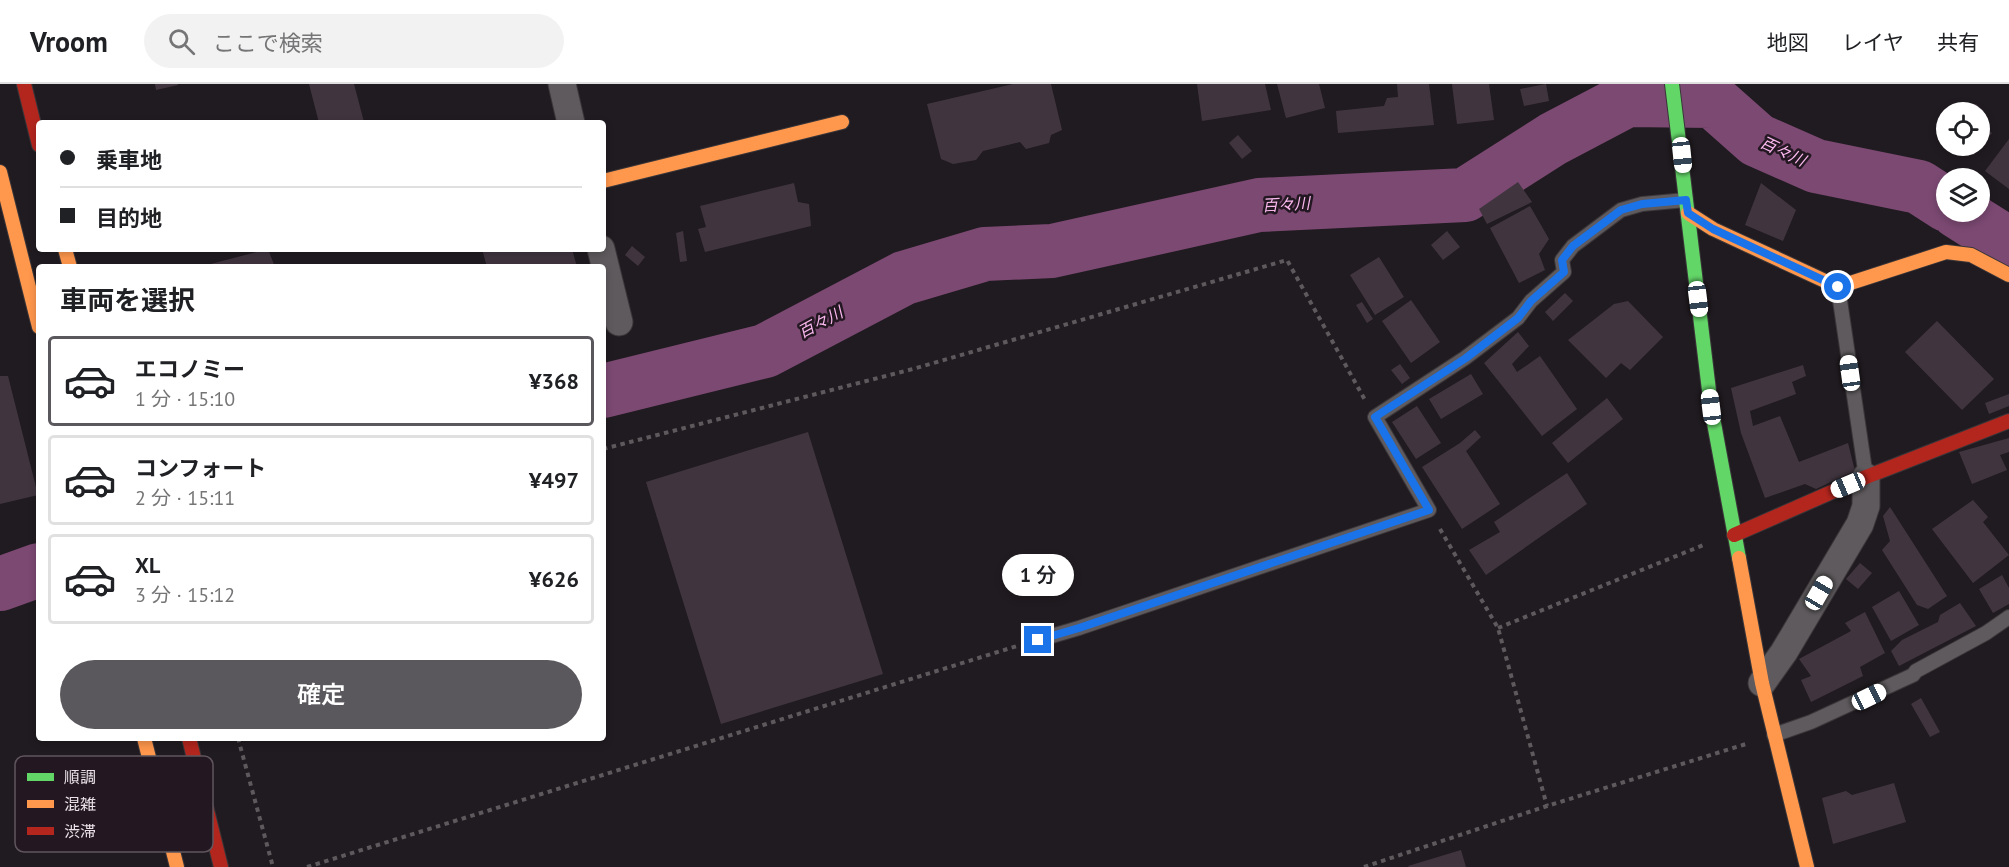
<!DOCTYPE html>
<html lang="ja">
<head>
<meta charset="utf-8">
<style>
  body { margin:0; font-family:"PT Sans","Noto Sans JP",sans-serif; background:#f2f2f2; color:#202124; height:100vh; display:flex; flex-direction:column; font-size:22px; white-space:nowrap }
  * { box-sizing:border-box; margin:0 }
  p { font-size:20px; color:#757577 }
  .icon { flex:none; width:33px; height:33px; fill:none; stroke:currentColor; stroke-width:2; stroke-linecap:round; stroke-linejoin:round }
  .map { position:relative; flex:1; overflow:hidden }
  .sheet { position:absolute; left:36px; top:180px; width:570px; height:477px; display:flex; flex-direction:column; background:#fff; border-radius:6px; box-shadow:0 3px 9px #0003 }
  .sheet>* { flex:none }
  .hud { position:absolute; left:36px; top:36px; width:570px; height:132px; border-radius:6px; box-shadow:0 3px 9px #0003; display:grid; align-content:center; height:132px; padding:0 24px; background:#fff }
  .controls { position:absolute; left:1936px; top:18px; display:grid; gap:12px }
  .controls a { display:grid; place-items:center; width:54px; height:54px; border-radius:50%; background:#fff; box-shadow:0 3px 9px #0003; font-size:30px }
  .end { position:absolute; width:27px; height:27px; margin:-14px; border:8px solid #1a73e8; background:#fff; box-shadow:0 0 0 3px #fff }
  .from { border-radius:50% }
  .bubble { position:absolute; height:42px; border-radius:21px; background:#fff; box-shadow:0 3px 9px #0003; font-size:20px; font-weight:600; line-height:42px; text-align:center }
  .car { position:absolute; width:18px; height:36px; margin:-18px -9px; border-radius:8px; box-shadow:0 0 4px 2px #0007; background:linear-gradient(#fff 24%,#345 0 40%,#fff 0 76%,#345 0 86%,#fff 0) }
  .hud b { display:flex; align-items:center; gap:21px; height:57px; font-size:22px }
  .hud b+b { border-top:2px solid #e0e0e0 }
  .hud i { width:15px; height:15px; background:#202124 }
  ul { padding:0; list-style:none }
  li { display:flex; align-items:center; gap:18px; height:90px; margin:0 12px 9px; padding:0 12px; border:3px solid #e0e0e0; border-radius:6px }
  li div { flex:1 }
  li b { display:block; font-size:22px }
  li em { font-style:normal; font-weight:600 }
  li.current { border-color:#5b585d }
  li>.icon { width:54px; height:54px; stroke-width:1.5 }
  h2 { padding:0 24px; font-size:27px; line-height:72px }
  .primary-button { display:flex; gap:12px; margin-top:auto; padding:12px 24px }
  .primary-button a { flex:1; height:69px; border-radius:36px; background:#5b585d; color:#fff; font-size:24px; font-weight:600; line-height:69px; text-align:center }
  header { display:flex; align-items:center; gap:36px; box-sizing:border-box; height:84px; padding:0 30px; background:#fff; border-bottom:2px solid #e0e0e0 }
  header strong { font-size:28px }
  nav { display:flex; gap:33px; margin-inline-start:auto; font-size:21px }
  .search { width:420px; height:54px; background:#f2f2f2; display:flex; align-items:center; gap:15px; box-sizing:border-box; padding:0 21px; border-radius:33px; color:#757577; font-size:22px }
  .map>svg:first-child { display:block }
</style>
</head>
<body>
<header>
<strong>Vroom</strong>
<div class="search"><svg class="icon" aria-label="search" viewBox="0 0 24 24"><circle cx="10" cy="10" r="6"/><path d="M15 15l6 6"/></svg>ここで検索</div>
<nav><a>地図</a><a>レイヤ</a><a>共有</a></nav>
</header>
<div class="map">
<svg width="2009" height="783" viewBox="0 0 2009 783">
  <rect width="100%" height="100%" fill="#201b20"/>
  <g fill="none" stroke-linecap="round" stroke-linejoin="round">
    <path stroke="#7c4973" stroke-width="54" d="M1958,128L2009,160
      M603,307L765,267L904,194L985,170L1052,167L1259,121L1465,111L1553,55L1627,16L1713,17L1757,56L1816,82L1919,103L1947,121
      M0,500L39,486"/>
  </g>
  <path fill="#40353f" d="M155,0H178V1L156,6Z
    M309,0H354L364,38L319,39Z
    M1013,0H1051L1062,46L1051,51L1049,59L1026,65L1020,58L983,67L976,76L953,80L941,75L927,20Z
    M1197,0H1265L1271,26L1202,37Z
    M1277,0H1319L1325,24L1286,34Z
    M1397,0H1429L1434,41L1338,49L1336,27L1384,22L1387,14L1398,13Z
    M1452,0H1489L1494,36L1457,40Z
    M1546,0L1549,17L1524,22L1520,5Z
    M1969,20H1976L1984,27L1980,33V28H1961Z
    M1980,39L1992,49L1974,71L1962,62H1980Z
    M1238,51L1252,67L1242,75L1229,59Z
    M2009,55V105L1985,87Z
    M1518,98L1532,118L1487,140L1479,125Z
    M794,99L798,118L809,120L811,142L705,168L698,145L706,143L700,122Z
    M1761,99L1796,126L1783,157L1745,141Z
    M1530,122L1549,155L1539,170L1545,186L1519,199L1490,144Z
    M683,147L687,177L680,178L676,149Z
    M1447,147L1460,163L1443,176L1431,161Z
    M632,162L645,173L638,182L625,171Z
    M268,165L275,183H203V182Z
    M482,165H572L577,183H487Z
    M1379,173L1404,213L1375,231L1350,191Z
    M1565,209L1573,217L1553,237L1545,228Z
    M1411,216L1440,258L1411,279L1382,237Z
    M1628,217L1663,253L1630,286L1621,279L1606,294L1568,256L1614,220Z
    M1362,218L1373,235L1367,239L1356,221Z
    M1937,237L1994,295L1962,326L1905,268Z
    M1518,248L1529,262L1512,280L1517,288L1540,272L1577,325L1542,352L1484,279Z
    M1400,280L1410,294L1402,300L1391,286Z
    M1803,281L1806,292L1792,298L1796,310L1750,327L1753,342L1780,332L1799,378L1848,359L1855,387L1816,405L1805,400L1765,414L1741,349L1731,304Z
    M1471,290L1483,310L1441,335L1429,315Z
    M0,292H8L38,411L0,420Z
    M2009,310V322L1989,330L1985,319Z
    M1607,314L1623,335L1568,379L1552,359Z
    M1417,322L1441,359L1416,375L1392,338Z
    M1475,346L1481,353L1466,367L1500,420L1462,445L1422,383L1460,359Z
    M808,348L883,590L721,640L646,398Z
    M2009,354V368L2000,371L2007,386L1972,400L1959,368Z
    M1567,389L1587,420L1486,491L1469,466L1500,448L1494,438Z
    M1973,416L1988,433L1983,438L2009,471L1973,499L1932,445Z
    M1890,423L1947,512L1928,525L1917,521L1882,466L1890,457L1883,432Z
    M1860,479L1872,489L1858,505L1846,495Z
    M2002,491L2009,504V520L1993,529L1979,505Z
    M1899,507L1919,541L1891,557L1872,523Z
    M1960,519L1976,542L1899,582L1891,567L1902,556L1938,538L1940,531Z
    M1865,528L1885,569L1860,583L1863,592L1811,618L1801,596L1811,592L1799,575L1851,547L1845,539Z
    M1921,614L1940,648L1930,653L1911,620Z
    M1894,699L1906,738L1833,760L1822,714L1846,707L1852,711Z
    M1461,766L1466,783H1409L1408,782Z"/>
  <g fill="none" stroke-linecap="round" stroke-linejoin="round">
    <defs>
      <path id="lane" d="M1838,203L1866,393
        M1038,556L1079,544L1429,426L1375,333L1465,274L1518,234L1531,217L1564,188L1562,176L1573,162L1621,126L1642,120L1686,116
        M1774,651L1811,638L1913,591L1916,587L1986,549L2009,533"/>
      <path id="street" d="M562,0L571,39
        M601,165L619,238
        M1762,599L1784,568L1860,440L1866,422V393"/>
      <path id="fast" d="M1672,0L1711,323L1739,474"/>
      <path id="slow" d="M0,88L39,243
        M603,97L842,38
        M1688,129L1713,145L1838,203L1946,168L1971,171L2009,191
        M65,165L70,183
        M1739,474L1762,599L1807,783
        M144,654L177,783"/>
      <path id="jam" d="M24,0L39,61
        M1734,451L1866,393L2009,337
        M189,654L221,783"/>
    </defs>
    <use href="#lane" stroke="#3a3639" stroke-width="16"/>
    <use href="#street" stroke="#3a3639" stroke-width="29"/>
    <use href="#fast" stroke="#3a3639" stroke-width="16"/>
    <use href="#slow" stroke="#3a3639" stroke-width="16"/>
    <use href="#jam" stroke="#3a3639" stroke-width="16"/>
    <path stroke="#5e595d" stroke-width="4" stroke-dasharray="4.5 4.5" stroke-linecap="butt" d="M603,365L913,285L1287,176L1365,316
      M1440,445L1498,544L1547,722
      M1498,544L1706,460
      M238,654L273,783
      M307,783L1017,562
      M1364,783L1547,722L1746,660"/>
    <use href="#lane" stroke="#5e5a5d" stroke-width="14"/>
    <use href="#street" stroke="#5e5a5d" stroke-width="27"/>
    <use href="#fast" stroke="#63d668" stroke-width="14"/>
    <use href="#slow" stroke="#ff974d" stroke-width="14"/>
    <use href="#jam" stroke="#b3261e" stroke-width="14"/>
  </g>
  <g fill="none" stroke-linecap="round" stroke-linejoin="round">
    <path stroke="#1a73e8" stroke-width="8" d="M1038,556L1079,544L1429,426L1375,333L1466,274L1518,234L1531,217L1564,188L1562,176L1573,162L1621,126L1642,120L1686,116L1688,129L1713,145L1838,203"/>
  </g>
  <g text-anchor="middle" stroke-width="5" stroke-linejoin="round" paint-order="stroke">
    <g font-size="16" font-style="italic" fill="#fab8ee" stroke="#231821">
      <text transform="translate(1783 67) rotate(25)" y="6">百々川</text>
      <text transform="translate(1286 120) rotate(-3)" y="6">百々川</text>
      <text transform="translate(820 238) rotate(-28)" y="6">百々川</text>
    </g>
  </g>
  <rect x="15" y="672" width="198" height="96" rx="9" fill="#231821" stroke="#5f555d" stroke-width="1.5"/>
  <rect x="27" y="689" width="27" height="8" fill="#63d668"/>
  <rect x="27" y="716" width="27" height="8" fill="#ff974d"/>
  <rect x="27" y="743" width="27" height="8" fill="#b3261e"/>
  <g font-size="16" fill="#eae2e8">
    <text x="64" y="699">順調</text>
    <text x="64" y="726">混雑</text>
    <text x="64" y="753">渋滞</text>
  </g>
</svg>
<div class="controls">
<a><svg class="icon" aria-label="locate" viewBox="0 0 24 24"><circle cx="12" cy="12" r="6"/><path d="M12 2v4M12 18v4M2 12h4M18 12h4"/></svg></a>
<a><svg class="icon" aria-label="layers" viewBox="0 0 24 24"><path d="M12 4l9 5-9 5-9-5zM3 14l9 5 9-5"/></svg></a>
</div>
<i class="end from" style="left:1838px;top:203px"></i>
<i class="end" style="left:1038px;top:556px"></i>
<div class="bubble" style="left:1002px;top:470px;width:72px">1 分</div>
<i class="car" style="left:1682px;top:71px;rotate:174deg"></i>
<i class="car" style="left:1698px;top:215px;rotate:173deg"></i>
<i class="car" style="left:1850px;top:289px;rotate:352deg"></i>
<i class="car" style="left:1711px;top:323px;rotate:353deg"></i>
<i class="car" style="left:1848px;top:401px;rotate:247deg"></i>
<i class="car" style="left:1819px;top:509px;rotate:30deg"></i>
<i class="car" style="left:1869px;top:613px;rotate:64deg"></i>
<div class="hud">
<b><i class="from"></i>乗車地</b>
<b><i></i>目的地</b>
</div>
<section class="sheet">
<h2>車両を選択</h2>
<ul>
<li class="current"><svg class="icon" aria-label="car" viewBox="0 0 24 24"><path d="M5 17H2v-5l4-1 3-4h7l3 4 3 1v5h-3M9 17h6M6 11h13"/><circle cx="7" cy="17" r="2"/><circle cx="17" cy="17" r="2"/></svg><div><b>エコノミー</b><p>1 分 · 15:10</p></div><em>¥368</em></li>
<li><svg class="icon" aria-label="car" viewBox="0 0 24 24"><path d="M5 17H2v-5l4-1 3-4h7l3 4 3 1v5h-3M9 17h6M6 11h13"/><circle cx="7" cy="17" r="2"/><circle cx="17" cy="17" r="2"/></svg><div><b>コンフォート</b><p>2 分 · 15:11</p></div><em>¥497</em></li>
<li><svg class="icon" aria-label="car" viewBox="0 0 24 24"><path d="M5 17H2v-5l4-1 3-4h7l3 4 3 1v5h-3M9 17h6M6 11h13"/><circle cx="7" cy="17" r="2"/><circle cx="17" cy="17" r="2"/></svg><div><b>XL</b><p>3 分 · 15:12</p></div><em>¥626</em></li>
</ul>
<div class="primary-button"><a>確定</a></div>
</section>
</div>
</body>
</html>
